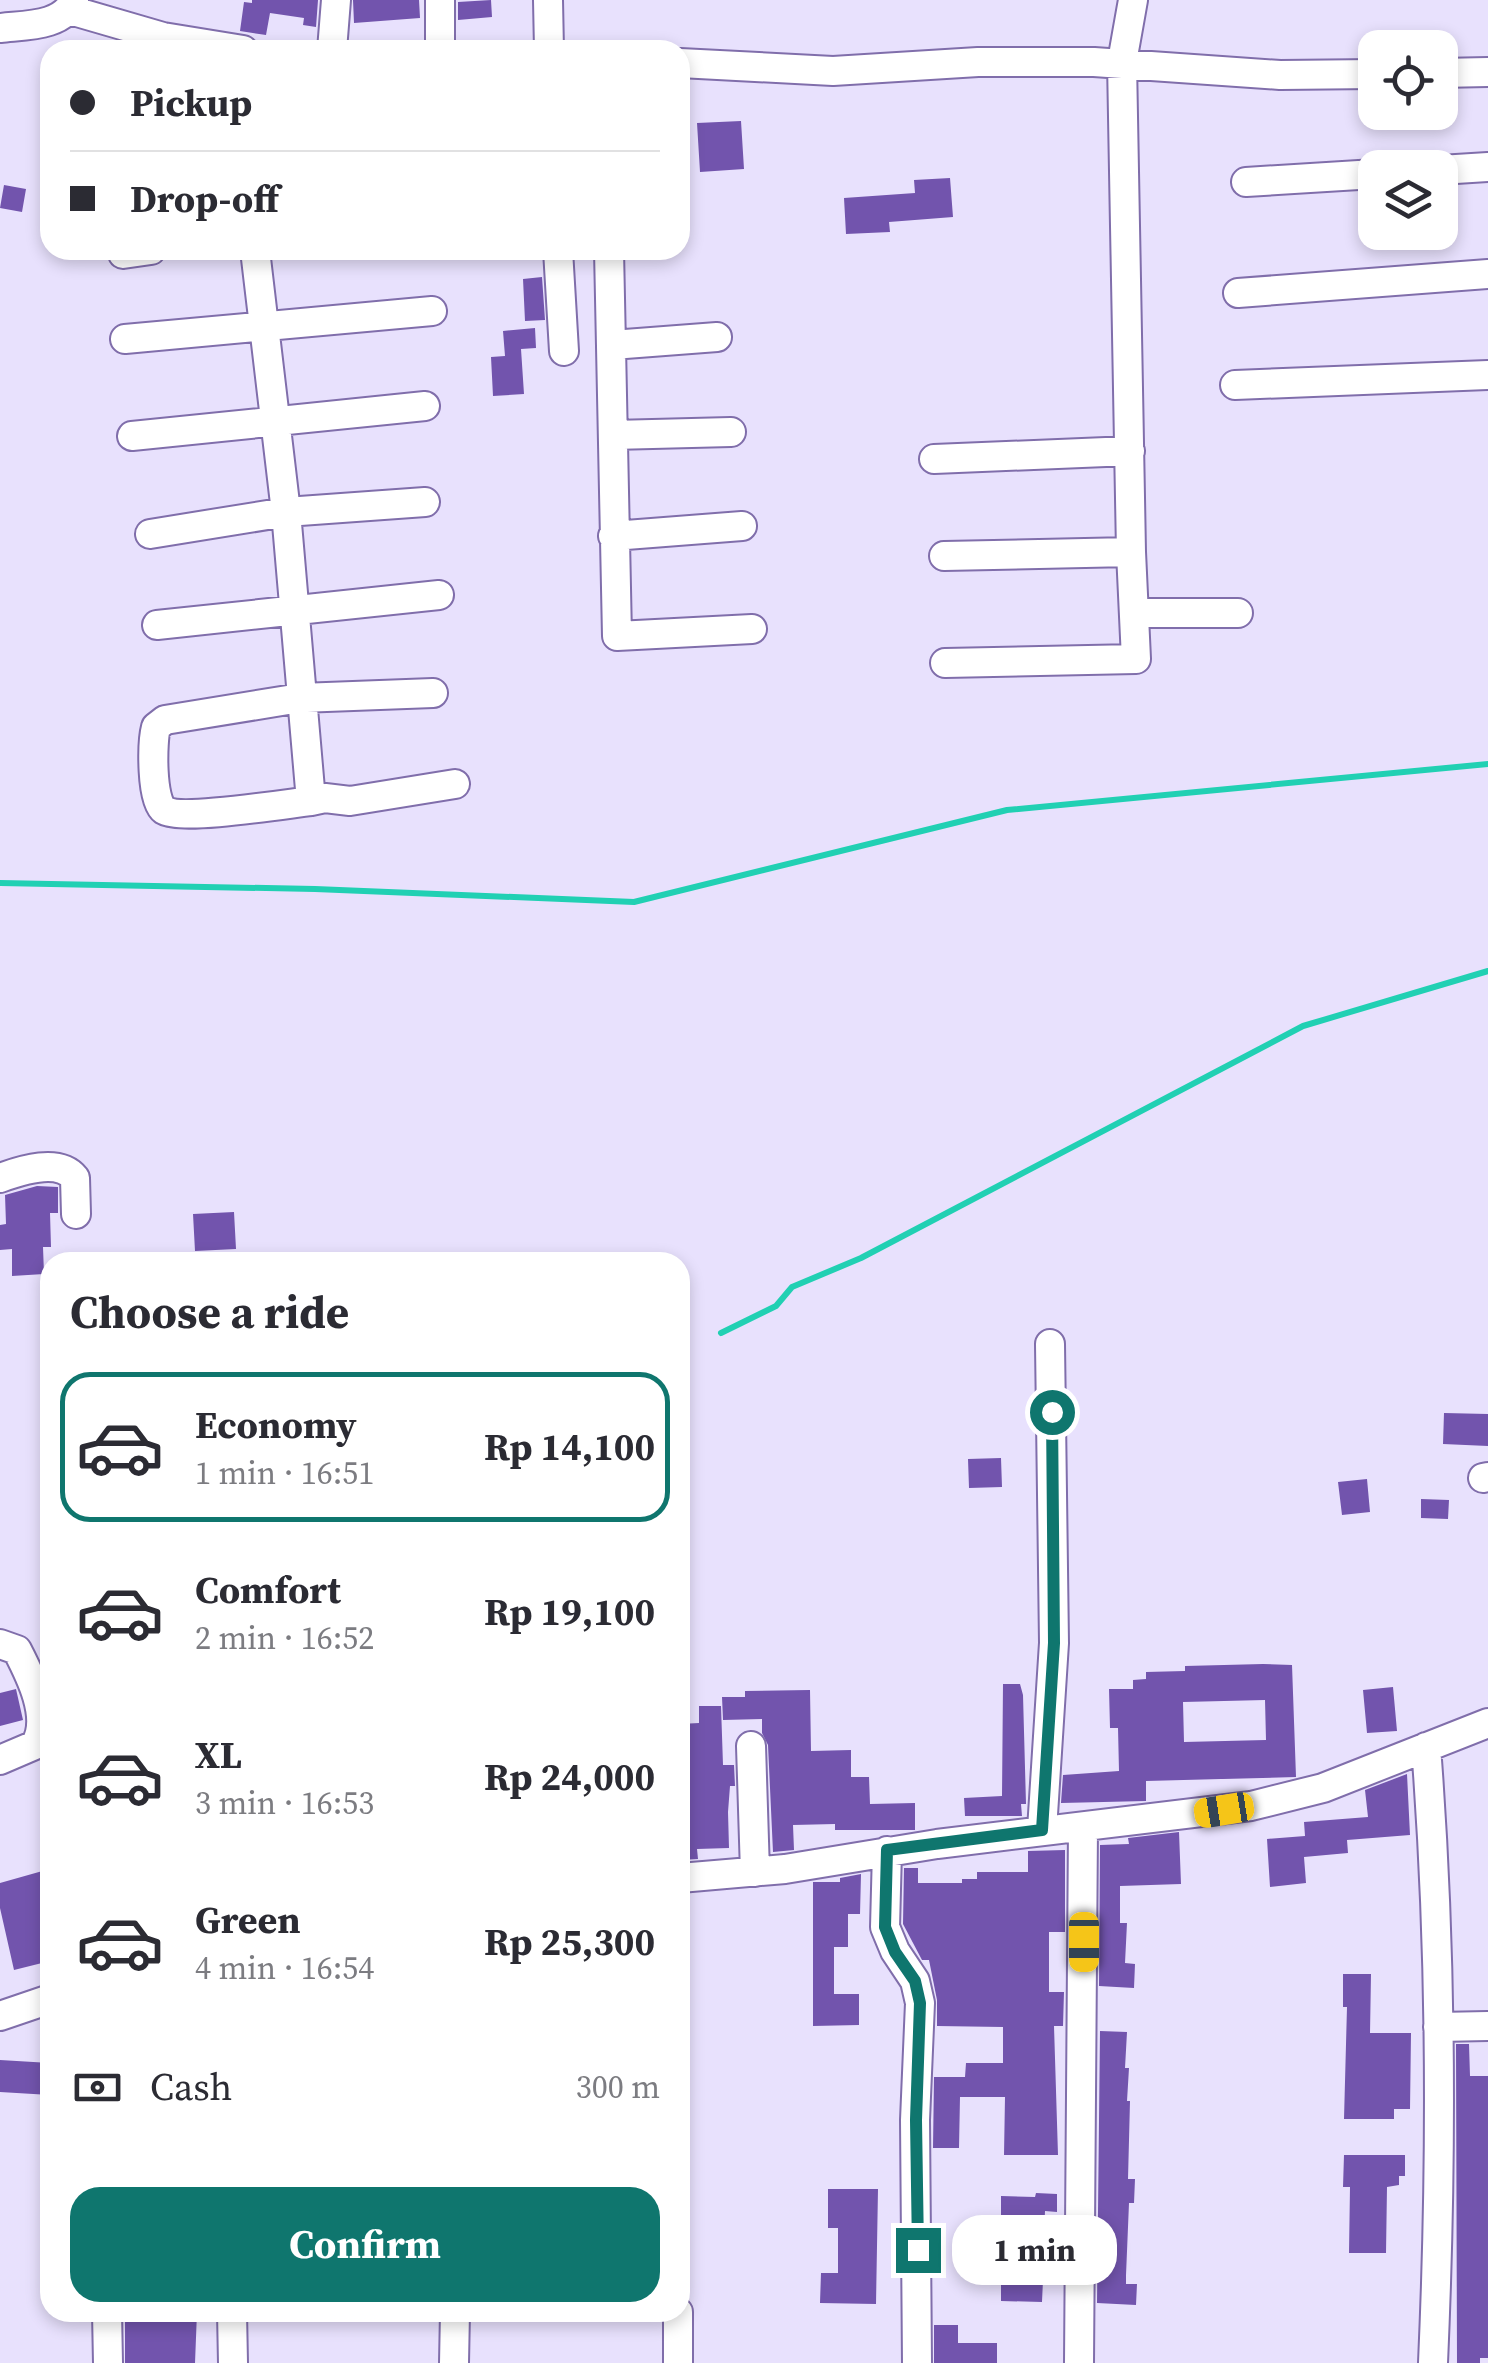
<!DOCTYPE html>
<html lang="en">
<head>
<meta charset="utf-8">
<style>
  body { margin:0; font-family:"Source Serif 4",serif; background:#f2f2f3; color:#2b2b33; height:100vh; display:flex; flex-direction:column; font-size:38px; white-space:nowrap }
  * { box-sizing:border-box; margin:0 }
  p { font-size:32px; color:#7c7c81 }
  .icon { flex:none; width:55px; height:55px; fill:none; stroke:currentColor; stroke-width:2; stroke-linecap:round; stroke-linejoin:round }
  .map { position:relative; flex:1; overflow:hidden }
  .drawer { position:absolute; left:40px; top:1252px; width:650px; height:1070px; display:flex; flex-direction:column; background:#fff; border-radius:30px; box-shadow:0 5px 15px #0003 }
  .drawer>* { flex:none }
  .guide { position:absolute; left:40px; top:40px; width:650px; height:220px; border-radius:30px; box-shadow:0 5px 15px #0003; display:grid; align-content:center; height:220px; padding:0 30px; background:#fff }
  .tools { position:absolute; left:1358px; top:30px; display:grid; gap:20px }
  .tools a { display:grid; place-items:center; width:100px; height:100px; border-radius:20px; background:#fff; box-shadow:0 5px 15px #0003; font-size:50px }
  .end { position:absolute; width:45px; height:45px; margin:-22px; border:12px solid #0f766e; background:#fff; box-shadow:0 0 0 5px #fff }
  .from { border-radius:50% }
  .bubble { position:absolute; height:70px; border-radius:30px; background:#fff; box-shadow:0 5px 15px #0003; font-size:32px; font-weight:700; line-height:70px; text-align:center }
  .car { position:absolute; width:30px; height:60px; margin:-30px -15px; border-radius:12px; box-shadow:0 0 8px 2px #0007; background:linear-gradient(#f5c518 24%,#345 0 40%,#f5c518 0 76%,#345 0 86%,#f5c518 0) }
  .guide b { display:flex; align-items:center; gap:35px; height:95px; font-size:38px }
  .guide b+b { border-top:2px solid #e1e1e2 }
  .guide i { width:25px; height:25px; background:#2b2b33 }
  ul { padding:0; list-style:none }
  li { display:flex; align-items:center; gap:30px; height:150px; margin:0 20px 15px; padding:0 10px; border:5px solid transparent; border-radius:30px }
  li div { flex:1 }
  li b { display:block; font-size:38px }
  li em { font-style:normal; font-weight:700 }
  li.active { border-color:#0f766e }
  li>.icon { width:90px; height:90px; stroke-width:1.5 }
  h2 { padding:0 30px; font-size:45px; line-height:120px }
  .pay { display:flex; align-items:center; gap:25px; height:110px; padding:0 30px; font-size:38px }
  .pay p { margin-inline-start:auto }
  .action { display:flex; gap:20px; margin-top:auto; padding:20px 30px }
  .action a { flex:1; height:115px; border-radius:30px; background:#0f766e; color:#fff; font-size:40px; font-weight:700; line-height:115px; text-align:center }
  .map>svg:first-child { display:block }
</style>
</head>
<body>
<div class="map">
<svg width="1488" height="2363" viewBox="0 0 1488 2363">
  <rect width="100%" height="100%" fill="#e8e1fd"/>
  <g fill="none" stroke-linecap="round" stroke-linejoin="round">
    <path stroke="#21d0b3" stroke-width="6" d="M0,883L315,889L634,902L1007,810L1488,764
      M721,1333L776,1306L792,1287L861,1258L1303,1026L1488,971"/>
  </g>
  <path fill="#7254ad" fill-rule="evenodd" d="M252,0H318L316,27L303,25L304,18L270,13L266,35L240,31L244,2L252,3Z
    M353,0H419L420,18L354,23Z
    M491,0L492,17L458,20V2Z
    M741,121L744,169L700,172L697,123Z
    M950,178L953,217L889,222L890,232L846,234L844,198L915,193L914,180Z
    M4,185L26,189L22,212L0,208Z
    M542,277L545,320L525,321L523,279Z
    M535,328L536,348L521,349L524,394L493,396L491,357L505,356L503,331Z
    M37,1186L58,1187V1213H50L51,1247H43L44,1274L12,1276V1249L0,1250V1225L6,1224L5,1195Z
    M234,1212L236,1249L195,1251L193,1214Z
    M1444,1413L1488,1414V1446L1443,1444Z
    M1001,1458L1002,1487L969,1488L968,1459Z
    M1367,1479L1370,1512L1342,1515L1338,1482Z
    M1421,1499L1449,1500L1448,1519L1421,1518Z
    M1263,1664L1292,1665L1296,1777L1146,1781V1801L1061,1803L1063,1775L1119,1771L1118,1728H1110L1109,1689H1133V1680L1146,1679V1672L1185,1671V1666ZM1265,1700L1266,1740L1184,1742L1183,1702Z
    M1003,1684H1020L1023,1695L1026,1804H1021L1022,1816H965L964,1798L1002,1796Z
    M1393,1687L1397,1731L1367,1733L1363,1690Z
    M16,1689L23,1720L0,1726V1693Z
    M810,1690L811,1751L851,1750V1777H869L870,1804L915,1803V1830H835V1824L793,1825L794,1850L773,1852L768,1745L762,1733V1719L723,1720L722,1697H745V1691Z
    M699,1706H721L723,1765H734L735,1786H730L728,1812L729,1848L697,1849L698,1859L680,1860V1724L699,1723Z
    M1407,1774L1410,1835L1347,1840L1348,1853L1304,1857L1306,1883L1270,1887L1267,1839L1305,1836L1304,1822L1368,1817L1365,1790Z
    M1179,1832L1181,1884L1120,1886V1923H1127L1125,1963L1135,1964L1134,1988L1099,1986L1100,1845L1129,1844L1128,1838Z
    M1065,1850V1932H1049V1992H1064L1063,2026H1054L1058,2155H1004L1005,2097H960L959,2148H933L934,2077H965L966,2063H1003V2027L937,2026V2000L929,1960H922L903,1924L904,1868H918V1883H962V1879H977V1872H1028V1851Z
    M46,1870L50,1886V1961L14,1970L0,1908V1883Z
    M861,1874L860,1914H848V1947H834V1994H859V2025L813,2026V1882H840V1878Z
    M1343,1974H1371L1370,2033H1411L1410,2109H1394V2119H1344L1347,2007H1343Z
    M1100,2031L1127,2032L1125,2068H1129L1127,2101H1130L1128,2179H1135L1134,2203H1129L1126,2275V2284H1137L1136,2305L1097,2303Z
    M1456,2044H1469L1470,2076H1488V2358H1480V2363H1457Z
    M0,2060L50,2063V2095L0,2092Z
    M1344,2155H1405V2176H1399V2185L1387,2187L1386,2253H1349L1350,2187H1343Z
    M828,2189H878L876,2304L820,2303L821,2273H838V2228H828Z
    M1036,2193L1057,2194V2212L1045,2211L1043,2258H1047L1048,2280H1043L1042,2302L1001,2301V2196L1035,2197Z
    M125,2312H197L195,2363H125Z
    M934,2325H958V2343H997V2363H934Z"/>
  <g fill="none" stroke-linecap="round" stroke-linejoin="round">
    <defs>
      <path id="minor" d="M548,0L549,50
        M70,10L163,37L243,50
        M0,28C25,25 63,27 74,0
        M332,50L336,0
        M440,50V0
        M680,63L833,71L978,62H1094L1280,75L1375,74
        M1440,73L1488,72
        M1440,170L1488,167
        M1246,182L1375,174
        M255,250L286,512L311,801L325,798L350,801L455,784
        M558,250L564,351
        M609,250L617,636L752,629
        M123,254L151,250
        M1238,293L1488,274
        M125,339L432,311
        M612,345L717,337
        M1235,385L1488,375
        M613,435L731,432
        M132,436L425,406
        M934,459L1130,451
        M150,534L286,512L425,502
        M613,536L742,526
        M944,556L1131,552L1122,62L1133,0
        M1134,613H1238
        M157,625L439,595
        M945,663L1136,659L1131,552
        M311,801C285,804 181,821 164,810C151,801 152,742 156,727L165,720L300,698L433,693
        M0,1178C22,1170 59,1158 75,1178L76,1214
        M1483,1478L1488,1477
        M0,1644L17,1650C30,1675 52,1718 35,1745L0,1760
        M751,1746L755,1872
        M1426,1747C1442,1952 1442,2158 1433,2363
        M1042,1830L1054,1643L1050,1344
        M887,1851L885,1927L895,1951L915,1981L920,2003L915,2120L917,2363
        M680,1878L785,1869L937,1844L1251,1806L1323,1788L1488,1723
        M0,2016L50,1999
        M1438,2027L1488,2026
        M107,2312L108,2363
        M232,2312L233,2363
        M454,2363L455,2312
        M678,2363V2312
        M1079,2363L1083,1827"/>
    </defs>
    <use href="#minor" stroke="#806eab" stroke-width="32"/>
    <use href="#minor" stroke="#fff" stroke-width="28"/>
  </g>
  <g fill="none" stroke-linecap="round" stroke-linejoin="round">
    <path stroke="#0f766e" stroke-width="12" d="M918,2250L916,2120L920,2003L915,1981L895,1952L885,1927L887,1850L1042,1830L1054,1643L1052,1412"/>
  </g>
</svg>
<div class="tools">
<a><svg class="icon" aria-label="locate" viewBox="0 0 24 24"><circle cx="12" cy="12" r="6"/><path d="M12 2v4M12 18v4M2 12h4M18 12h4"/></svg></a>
<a><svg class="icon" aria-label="layers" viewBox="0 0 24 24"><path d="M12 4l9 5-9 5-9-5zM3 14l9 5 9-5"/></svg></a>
</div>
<i class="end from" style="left:1052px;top:1412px"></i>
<i class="end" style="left:918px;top:2250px"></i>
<div class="bubble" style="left:952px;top:2215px;width:165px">1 min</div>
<i class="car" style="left:1224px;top:1810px;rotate:261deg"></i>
<i class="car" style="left:1084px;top:1942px;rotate:180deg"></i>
<div class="guide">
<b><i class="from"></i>Pickup</b>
<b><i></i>Drop-off</b>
</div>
<section class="drawer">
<h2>Choose a ride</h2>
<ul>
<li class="active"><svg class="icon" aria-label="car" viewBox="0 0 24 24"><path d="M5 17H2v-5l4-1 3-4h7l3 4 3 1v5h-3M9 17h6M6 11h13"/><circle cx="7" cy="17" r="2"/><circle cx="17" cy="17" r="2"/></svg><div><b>Economy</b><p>1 min · 16:51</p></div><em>Rp 14,100</em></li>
<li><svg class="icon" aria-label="car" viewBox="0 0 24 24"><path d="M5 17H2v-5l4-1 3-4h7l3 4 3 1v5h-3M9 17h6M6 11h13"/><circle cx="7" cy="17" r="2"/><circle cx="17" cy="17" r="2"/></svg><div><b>Comfort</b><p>2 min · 16:52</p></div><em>Rp 19,100</em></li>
<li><svg class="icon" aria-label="car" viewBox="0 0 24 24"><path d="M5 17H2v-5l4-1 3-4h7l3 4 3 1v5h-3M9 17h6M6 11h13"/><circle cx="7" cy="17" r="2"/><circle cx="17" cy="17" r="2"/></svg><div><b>XL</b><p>3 min · 16:53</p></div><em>Rp 24,000</em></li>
<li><svg class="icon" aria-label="car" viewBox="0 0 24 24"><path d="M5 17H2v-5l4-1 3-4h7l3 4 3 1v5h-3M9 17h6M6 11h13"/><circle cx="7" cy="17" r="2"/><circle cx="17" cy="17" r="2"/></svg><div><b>Green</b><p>4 min · 16:54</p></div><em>Rp 25,300</em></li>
</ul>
<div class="pay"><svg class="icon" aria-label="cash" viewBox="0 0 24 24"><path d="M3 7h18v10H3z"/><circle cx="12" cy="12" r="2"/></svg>Cash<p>300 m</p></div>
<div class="action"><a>Confirm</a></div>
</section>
</div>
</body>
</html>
